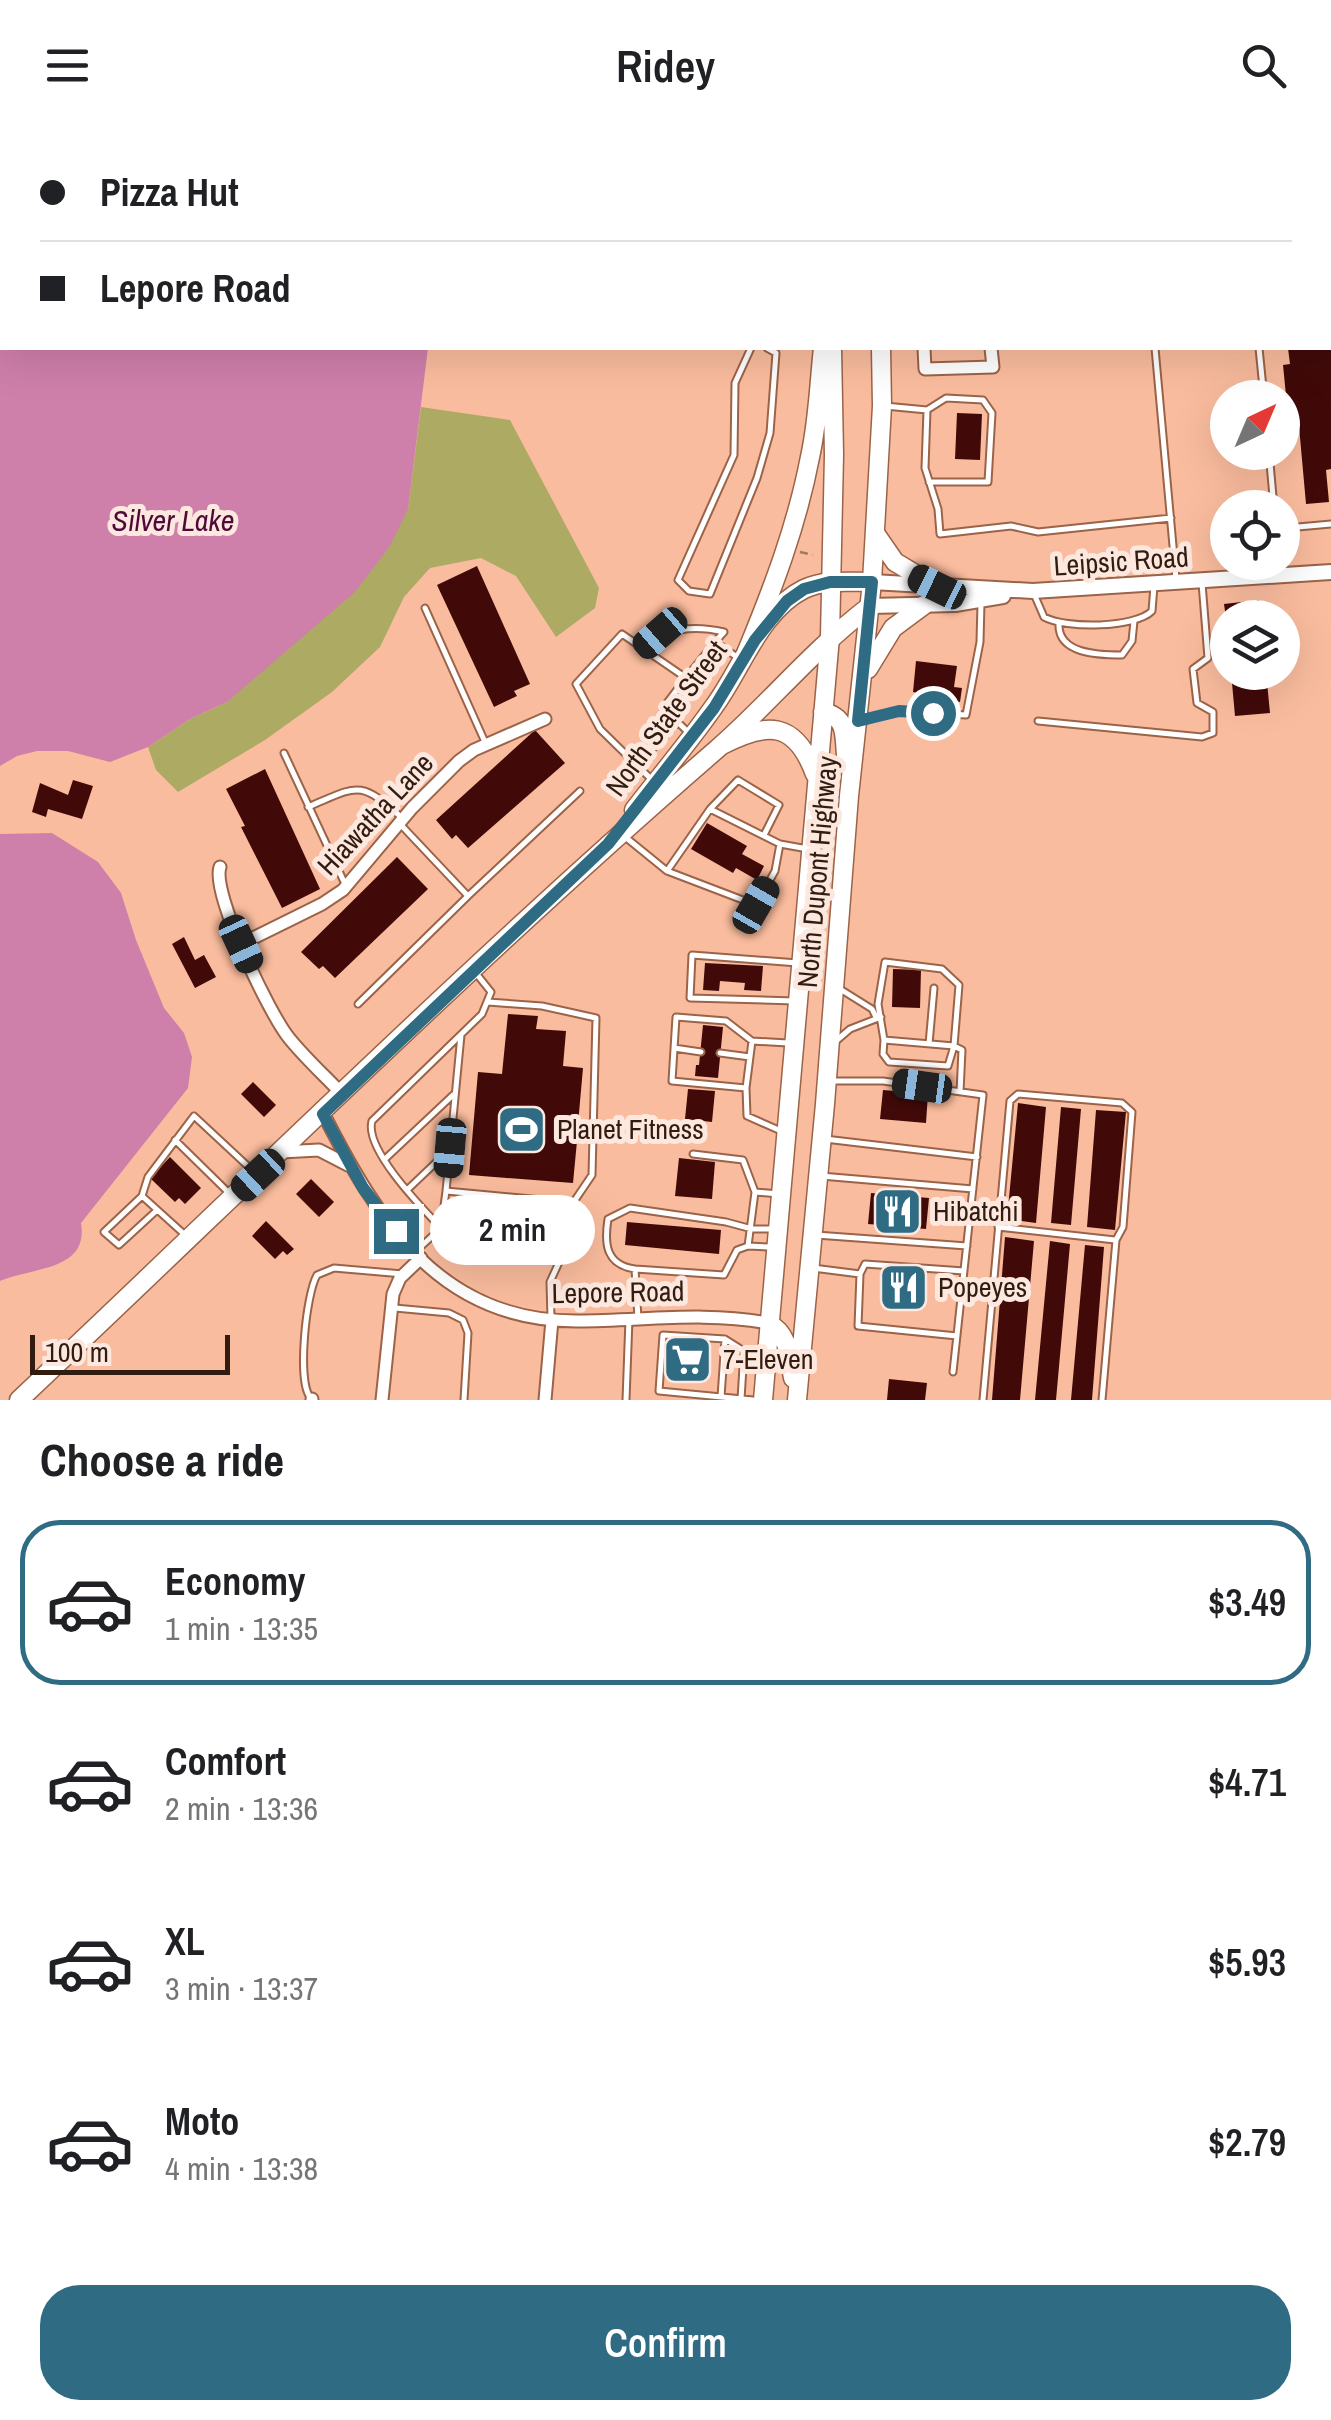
<!DOCTYPE html>
<html lang="en">
<head>
<meta charset="utf-8">
<style>
  body { margin:0; font-family:"Archivo Narrow",sans-serif; background:#f6f6f6; color:#202124; height:100vh; display:flex; flex-direction:column; font-size:38px; white-space:nowrap }
  * { box-sizing:border-box; margin:0 }
  p { font-size:32px; color:#757577 }
  .icon { flex:none; width:55px; height:55px; fill:none; stroke:currentColor; stroke-width:2; stroke-linecap:round; stroke-linejoin:round }
  .map { position:relative; height:1270px; overflow:hidden }
  .sheet { display:flex; flex-direction:column; background:#fff; flex:1 }
  .sheet>* { flex:none }
  .hud { position:absolute; left:0px; top:0px; width:1332px; height:220px; box-shadow:0 10px 40px #0002; display:grid; align-content:center; height:220px; padding:0 40px; background:#fff }
  .needle { width:65px; rotate:44deg }
  .fabs { position:absolute; left:1210px; top:250px; display:grid; gap:20px }
  .fabs a { display:grid; place-items:center; width:90px; height:90px; border-radius:50%; background:#fff; box-shadow:0 10px 40px #0002; font-size:50px }
  .scale { position:absolute; left:30px; bottom:25px; width:200px; box-sizing:border-box; padding-left:10px; border:5px solid #321c10; border-top:0; font-size:28px; line-height:35px; white-space:nowrap; color:#321c10; -webkit-text-stroke:8px #fce8df; paint-order:stroke }
  .end { position:absolute; width:45px; height:45px; margin:-22px; border:12px solid #2f6b82; background:#fff; box-shadow:0 0 0 5px #fff }
  .from { border-radius:50% }
  .bubble { position:absolute; height:70px; border-radius:35px; background:#fff; box-shadow:0 10px 40px #0002; font-size:32px; font-weight:600; line-height:70px; text-align:center }
  .car { position:absolute; width:30px; height:60px; margin:-30px -15px; border-radius:12px; box-shadow:0 0 8px 2px #0007; background:linear-gradient(#222 24%,#8ab4d8 0 40%,#222 0 76%,#8ab4d8 0 86%,#222 0) }
  .hud b { display:flex; align-items:center; gap:35px; height:95px; font-size:38px }
  .hud b+b { border-top:2px solid #e0e0e0 }
  .hud i { width:25px; height:25px; background:#202124 }
  ul { padding:0; list-style:none }
  li { display:flex; align-items:center; gap:30px; height:165px; margin:0 20px 15px; padding:0 20px; border:5px solid transparent; border-radius:40px }
  li div { flex:1 }
  li b { display:block; font-size:38px }
  li em { font-style:normal; font-weight:600 }
  li.on { border-color:#2f6b82 }
  li>.icon { width:90px; height:90px; stroke-width:1.5 }
  h2 { padding:0 40px; font-size:45px; line-height:120px }
  .button { display:flex; gap:20px; margin-top:auto; padding:20px 40px }
  .button a { flex:1; height:115px; border-radius:40px; background:#2f6b82; color:#fff; font-size:40px; font-weight:600; line-height:115px; text-align:center }
  header { display:flex; justify-content:space-between; align-items:center; height:130px; padding:0 40px; background:#fff; font-size:45px; font-weight:600 }
  .map>svg:first-child { display:block }
</style>
</head>
<body>
<header><svg class="icon" aria-label="menu" viewBox="0 0 24 24"><path d="M4 6h16M4 12h16M4 18h16"/></svg>Ridey<svg class="icon" aria-label="search" viewBox="0 0 24 24"><circle cx="10" cy="10" r="6"/><path d="M15 15l6 6"/></svg></header>
<div class="map">
<svg width="1331" height="1270" viewBox="0 0 1331 1270">
  <rect width="100%" height="100%" fill="#fabc9e"/>
  <path fill="#adaa64" d="M421,277L510,290L599,458L595,478L556,507L516,446L481,428L430,438L404,467L380,517L332,562L265,610L178,662L156,640L148,617L190,589L227,572L408,379Z"/>
  <path fill="#ce7faa" d="M0,0L349,2H2V218H428L408,379L390,416L355,462L227,572L190,589L148,617L110,632L68,621H37L17,626L0,636Z
    M52,703L98,732L121,763L136,810L164,878L184,903L192,927L188,958L81,1093C89,1141 33,1137 0,1151V704Z"/>
  <path fill="#410a09" d="M1288,218H1331V339L1326,340L1329,372L1306,374L1298,285L1288,286L1283,235L1290,234Z
    M957,283L982,284L980,330L955,329Z
    M477,436L530,554L514,561L517,566L494,577L437,455Z
    M1259,470L1261,488H1226L1224,474Z
    M916,531L957,536L954,557L962,558L960,572L913,562Z
    M1231,542H1266L1270,583L1235,586Z
    M535,600L565,633L468,718L456,705L452,709L436,690Z
    M265,639L320,759L282,778L241,697L245,696L226,659Z
    M73,650L93,656L82,689L48,679L46,687L32,682L40,653L68,665Z
    M707,693L747,716L742,724L764,736L757,750L736,738L733,743L691,719Z
    M397,727L428,759L335,848L323,836L319,839L301,822Z
    M184,807L195,830L204,825L216,847L195,858L172,814Z
    M705,833L763,836L761,861L744,860L745,853L720,851L719,861L703,860Z
    M893,839L921,840L920,878L892,877Z
    M508,884L538,886L536,899L566,901L563,936L583,938L578,994L591,997L589,1009L577,1011L573,1053L469,1045L478,942L502,944Z
    M703,895L723,897L718,948L695,946L696,935H699Z
    M253,952L276,975L264,987L241,964Z
    M688,959L715,961L712,992L685,989Z
    M883,960L928,964L926,993L880,989Z
    M1018,973L1046,977L1036,1093L1007,1089Z
    M1061,977L1081,979L1071,1095L1051,1093Z
    M1096,980L1126,982L1115,1100L1087,1097Z
    M170,1027L201,1058L185,1074L179,1068L175,1072L150,1048Z
    M679,1028L715,1032L712,1069L675,1066Z
    M311,1049L334,1072L319,1087L296,1064Z
    M871,1063L929,1068L926,1099L868,1094Z
    M266,1091L294,1119L287,1125L283,1121L275,1129L252,1106Z
    M627,1092L721,1100L719,1124L625,1115Z
    M1005,1107L1034,1111L1020,1270H992Z
    M1050,1111L1070,1114L1056,1270H1035Z
    M1085,1115L1104,1117L1092,1270H1071Z
    M888,1145L921,1147L918,1176L893,1174L894,1166H886Z
    M675,1212L704,1215L702,1245L672,1242Z
    M889,1249L927,1253L925,1270H887Z"/>
  <g fill="none" stroke-linecap="round" stroke-linejoin="round">
    <defs>
      <path id="service" d="M908,0V2
        M1000,0L1002,2
        M1158,0L1160,2
        M802,2L805,0
        M1011,2V0
        M1251,2L1274,0
        M1330,27H1331
        M751,218L735,253L734,325L678,450L689,461L710,464L757,348L770,303L776,223L767,218
        M1155,218L1176,449
        M1259,218L1264,268
        M885,276L927,280L925,338L938,379L940,404L1011,396L1038,402L1171,388
        M927,280L946,268L983,270L992,283L988,352H929
        M1269,322L1274,378
        M1282,392L1298,397L1331,394
        M1034,464L1044,487C1066,499 1135,498 1152,481L1154,456
        M425,478L485,612
        M1059,493C1057,524 1098,525 1122,525L1132,511L1134,491
        M643,518C666,497 694,495 724,502L715,512
        M686,548L715,512L737,527
        M862,590L899,581L966,585L980,512L981,473
        M1038,591L1202,607L1213,603V582L1197,573L1193,539L1208,528L1202,453
        M284,623L345,754
        M637,636L677,592
        M650,648L600,599L576,554L622,504L686,548L663,578L690,604
        M308,677C358,656 359,649 401,687
        M710,679L738,650L779,675L764,705
        M401,695L468,766L580,661
        M624,706L667,741L756,775L775,741L780,714
        M667,741L710,679L780,714L808,719
        M885,832L942,839L959,855L954,916L884,910L878,874Z
        M840,859L872,879L876,887
        M795,871L690,868L692,825L798,833
        M488,872L542,876L596,888L592,1045L573,1073L571,1106
        M358,874L468,766
        M884,910L883,924L889,932L948,936L954,916
        M752,911L746,958L747,986L781,1001
        M836,911L850,899L881,887
        M929,914L934,858
        M954,916L962,920L960,962
        M674,918L701,922
        M720,923L750,927
        M830,951H883L983,965L953,1242
        M746,958L672,951L676,887L726,891L752,911L788,913
        M825,1009L977,1027
        M175,1010L230,1064
        M693,1024L743,1030L755,1062
        M385,1029L453,965
        M821,1046L973,1059
        M407,1060L448,1021
        M446,1061L461,905
        M142,1066L184,1104
        M156,1081L119,1115L104,1102L142,1066L148,1047L194,986L252,1040
        M998,1097L1115,1110
        M441,1098C422,1078 364,1019 372,991L482,884L491,862L475,842
        M441,1098L459,1096L571,1106L550,1152L551,1188
        M816,1105L967,1116
        M748,1116L770,1117
        M415,1122L441,1098L446,1061L573,1073
        M813,1138L860,1144
        M635,1139L724,1145L737,1120L748,1116L755,1062L779,1064
        M395,1178L449,1183L463,1190L468,1203L464,1270
        M638,1188L635,1139C606,1135 604,1114 608,1089L630,1078L726,1092L752,1099H773
        M957,1206L858,1196L860,1144L865,1134L964,1141
        M725,1209L744,1221L741,1269
        M310,1267C297,1250 306,1164 317,1145L334,1138L403,1144
        M721,1267L725,1209L663,1205L659,1261L753,1270
        M626,1270L629,1189
        M983,1270L1010,971L1018,964L1122,973L1132,982L1123,1097L1116,1110L1102,1270"/>
      <path id="minor" d="M924,218L925,239L993,237L991,218
        M220,737C211,763 270,885 289,908C305,928 325,946 342,964
        M241,814L322,774L343,760L412,678L459,631L474,620L545,589
        M323,983C379,1093 441,1192 578,1191C643,1191 704,1181 768,1193
        M281,1022L319,1020L348,1035
        M312,1269V1270
        M382,1270L393,1164L400,1148L421,1128
        M545,1270L552,1190"/>
      <path id="tertiary" d="M872,452L1033,461L1331,442
        M870,476L955,474L1003,466"/>
      <path id="primary" d="M634,680C661,645 690,611 715,575C742,538 760,481 804,459C825,449 850,452 872,452
        M19,1270C250,1052 476,828 716,620C770,573 811,521 870,476"/>
      <path id="trunk" d="M820,0V2
        M866,0V2
        M875,403L895,432L937,457
        M747,521C773,458 797,395 810,327C818,292 819,254 823,218
        M868,539L893,498L924,475
        M823,582C847,587 844,604 846,625
        M722,615C767,592 795,590 815,644
        M768,1193C789,1204 789,1226 793,1248
        M763,1270L830,507L834,325L832,218
        M797,1270L825,974L849,666L872,452L882,276L881,218"/>
    </defs>
    <use href="#service" stroke="#9b6348" stroke-width="9"/>
    <use href="#minor" stroke="#9b6348" stroke-width="15"/>
    <use href="#tertiary" stroke="#9b6348" stroke-width="18"/>
    <use href="#primary" stroke="#9b6348" stroke-width="21"/>
    <use href="#trunk" stroke="#9b6348" stroke-width="21"/>
    <path stroke="#a57861" stroke-width="2.5" stroke-dasharray="8 5" stroke-linecap="butt" d="M800,422L813,425"/>
    <use href="#service" stroke="#fff" stroke-width="5"/>
    <use href="#minor" stroke="#fff" stroke-width="11"/>
    <use href="#tertiary" stroke="#fff" stroke-width="14"/>
    <use href="#primary" stroke="#fff" stroke-width="18"/>
    <use href="#trunk" stroke="#fff" stroke-width="18"/>
  </g>
  <g fill="none" stroke-linecap="round" stroke-linejoin="round">
    <path stroke="#2f6b82" stroke-width="12" d="M396,1101L363,1058L323,984L608,714L714,578L755,510L787,471L804,459L830,452H872L858,591L899,581L933,583"/>
  </g>
  <defs>
    <symbol id="stadium-square" viewBox="-11 -11 22 22"><rect x="-9" y="-9" width="18" height="18" rx="4" fill="#2f6b82" stroke="#fce8df"/><path d="M0-5a6.5 5 0 1 0 0 10a6.5 5 0 1 0 0-10ZM-3.5-1.8h7v3.6h-7Z" fill="#fff"/></symbol>
    <symbol id="restaurant-square" viewBox="-11 -11 22 22"><rect x="-9" y="-9" width="18" height="18" rx="4" fill="#2f6b82" stroke="#fce8df"/><path d="M-5-6h1v4h1v-4h1v4h1v-4h1v5L-1.5 .5V6h-2V.5L-5-1ZM5-6V6H3V1.5H1.5Q1.5-4 5-6Z" fill="#fff"/></symbol>
    <symbol id="supermarket-square" viewBox="-11 -11 22 22"><rect x="-9" y="-9" width="18" height="18" rx="4" fill="#2f6b82" stroke="#fce8df"/><path d="M-6-5.5h2.5l.6 2H6L4.5 2H-2.5L-4.4-4H-6ZM-1.5 3.2a1.3 1.3 0 1 0 .1 0ZM3 3.2a1.3 1.3 0 1 0 .1 0Z" fill="#fff"/></symbol>
  </defs>
  <g fill-rule="evenodd">
    <use href="#stadium-square" x="494" y="972" width="55" height="55"/>
    <use href="#restaurant-square" x="870" y="1054" width="55" height="55"/>
    <use href="#restaurant-square" x="876" y="1130" width="55" height="55"/>
    <use href="#supermarket-square" x="660" y="1202" width="55" height="55"/>
  </g>
  <g text-anchor="middle" stroke-width="10" stroke-linejoin="round" paint-order="stroke">
    <g font-size="28" fill="#321c10" stroke="#fce8df">
      <text transform="translate(1121 431) rotate(-4)" y="10">Leipsic Road</text>
      <text transform="translate(666 588) rotate(-54)" y="10">North State Street</text>
      <text transform="translate(375 684) rotate(-47)" y="10">Hiawatha Lane</text>
      <text transform="translate(817 742) rotate(-85)" y="10">North Dupont Highway</text>
      <text transform="translate(618 1162) rotate(-1)" y="10">Lepore Road</text>
    </g>
    <g font-size="28" fill="#321c10" stroke="#fce8df" text-anchor="start">
      <text x="557" y="1009">Planet Fitness</text>
      <text x="933" y="1091">Hibatchi</text>
      <text x="938" y="1167">Popeyes</text>
      <text x="723" y="1239">7-Eleven</text>
    </g>
    <g font-size="30" font-style="italic" fill="#500938" stroke="#fce8df">
      <text x="173" y="401">Silver Lake</text>
    </g>
  </g>
</svg>
<div class="fabs">
<a><svg class="needle" viewBox="-14 -14 28 28"><path d="M0-13l5 13h-10z" fill="#e53935"/><path d="M0 13l5-13h-10z" fill="#757577"/></svg></a>
<a><svg class="icon" aria-label="locate" viewBox="0 0 24 24"><circle cx="12" cy="12" r="6"/><path d="M12 2v4M12 18v4M2 12h4M18 12h4"/></svg></a>
<a><svg class="icon" aria-label="layers" viewBox="0 0 24 24"><path d="M12 4l9 5-9 5-9-5zM3 14l9 5 9-5"/></svg></a>
</div>
<div class="scale">100 m</div>
<i class="end from" style="left:933px;top:583px"></i>
<i class="end" style="left:396px;top:1101px"></i>
<div class="bubble" style="left:430px;top:1065px;width:165px">2 min</div>
<i class="car" style="left:937px;top:457px;rotate:296deg"></i>
<i class="car" style="left:660px;top:503px;rotate:229deg"></i>
<i class="car" style="left:756px;top:775px;rotate:30deg"></i>
<i class="car" style="left:241px;top:814px;rotate:155deg"></i>
<i class="car" style="left:922px;top:956px;rotate:278deg"></i>
<i class="car" style="left:450px;top:1018px;rotate:185deg"></i>
<i class="car" style="left:258px;top:1045px;rotate:227deg"></i>
<div class="hud">
<b><i class="from"></i>Pizza Hut</b>
<b><i></i>Lepore Road</b>
</div>
</div>
<section class="sheet">
<h2>Choose a ride</h2>
<ul>
<li class="on"><svg class="icon" aria-label="car" viewBox="0 0 24 24"><path d="M5 17H2v-5l4-1 3-4h7l3 4 3 1v5h-3M9 17h6M6 11h13"/><circle cx="7" cy="17" r="2"/><circle cx="17" cy="17" r="2"/></svg><div><b>Economy</b><p>1 min · 13:35</p></div><em>$3.49</em></li>
<li><svg class="icon" aria-label="car" viewBox="0 0 24 24"><path d="M5 17H2v-5l4-1 3-4h7l3 4 3 1v5h-3M9 17h6M6 11h13"/><circle cx="7" cy="17" r="2"/><circle cx="17" cy="17" r="2"/></svg><div><b>Comfort</b><p>2 min · 13:36</p></div><em>$4.71</em></li>
<li><svg class="icon" aria-label="car" viewBox="0 0 24 24"><path d="M5 17H2v-5l4-1 3-4h7l3 4 3 1v5h-3M9 17h6M6 11h13"/><circle cx="7" cy="17" r="2"/><circle cx="17" cy="17" r="2"/></svg><div><b>XL</b><p>3 min · 13:37</p></div><em>$5.93</em></li>
<li><svg class="icon" aria-label="car" viewBox="0 0 24 24"><path d="M5 17H2v-5l4-1 3-4h7l3 4 3 1v5h-3M9 17h6M6 11h13"/><circle cx="7" cy="17" r="2"/><circle cx="17" cy="17" r="2"/></svg><div><b>Moto</b><p>4 min · 13:38</p></div><em>$2.79</em></li>
</ul>
<div class="button"><a>Confirm</a></div>
</section>
</body>
</html>
